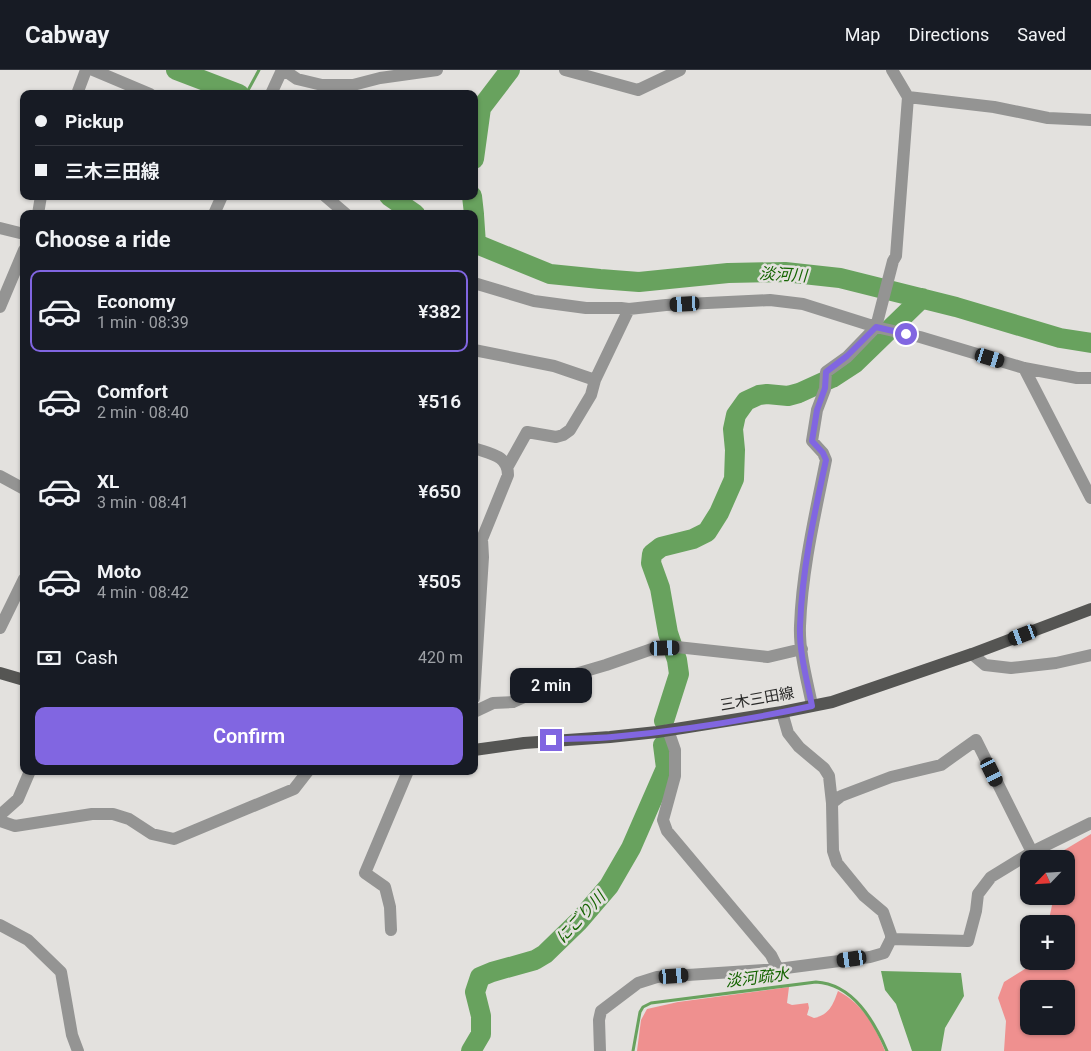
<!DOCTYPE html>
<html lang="en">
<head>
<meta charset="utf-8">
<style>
  body { margin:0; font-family:Roboto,"Noto Sans JP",sans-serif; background:#242831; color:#f1f3f6; height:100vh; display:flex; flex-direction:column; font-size:19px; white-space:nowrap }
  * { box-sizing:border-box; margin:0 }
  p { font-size:16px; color:#9ea1a6 }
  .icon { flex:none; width:28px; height:28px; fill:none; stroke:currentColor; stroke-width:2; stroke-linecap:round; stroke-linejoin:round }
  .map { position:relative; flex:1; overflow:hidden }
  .panel { position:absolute; left:20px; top:140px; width:458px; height:565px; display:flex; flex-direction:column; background:#171b24; border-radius:10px; box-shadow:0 1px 4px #0004 }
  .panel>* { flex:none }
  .guide { position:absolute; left:20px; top:20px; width:458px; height:110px; border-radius:10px; box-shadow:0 1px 4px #0004; display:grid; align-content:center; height:110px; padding:0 15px; background:#171b24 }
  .needle { width:32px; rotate:245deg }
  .controls { position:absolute; left:1020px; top:780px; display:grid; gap:10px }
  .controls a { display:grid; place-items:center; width:55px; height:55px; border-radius:10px; background:#171b24; box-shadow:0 1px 4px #0004; font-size:25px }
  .end { position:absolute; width:22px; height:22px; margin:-11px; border:6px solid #8166e1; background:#fff; box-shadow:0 0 0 2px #fff }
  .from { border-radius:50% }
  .bubble { position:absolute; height:35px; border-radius:10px; background:#171b24; box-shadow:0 1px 4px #0004; font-size:16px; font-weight:600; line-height:35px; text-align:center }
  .car { position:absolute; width:15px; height:30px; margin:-15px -8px; border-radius:6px; box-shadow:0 0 4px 1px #0007; background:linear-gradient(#222 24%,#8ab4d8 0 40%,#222 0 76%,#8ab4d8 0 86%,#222 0) }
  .guide b { display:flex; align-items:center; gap:18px; height:48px; font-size:19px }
  .guide b+b { border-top:1px solid #363941 }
  .guide i { width:12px; height:12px; background:#f1f3f6 }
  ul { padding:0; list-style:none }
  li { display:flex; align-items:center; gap:15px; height:82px; margin:0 10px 8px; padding:0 5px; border:2px solid transparent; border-radius:10px }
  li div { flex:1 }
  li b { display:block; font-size:19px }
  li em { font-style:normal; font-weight:600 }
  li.current { border-color:#8166e1 }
  li>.icon { width:45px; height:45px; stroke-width:1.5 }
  h2 { padding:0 15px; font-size:22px; line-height:60px }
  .pay { display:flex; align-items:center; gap:12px; height:55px; padding:0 15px; font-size:19px }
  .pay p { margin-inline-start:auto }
  .button { display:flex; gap:10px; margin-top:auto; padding:10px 15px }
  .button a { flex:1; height:58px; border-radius:10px; background:#8166e1; color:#fff; font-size:20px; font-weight:600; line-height:58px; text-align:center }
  header { display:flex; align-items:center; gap:30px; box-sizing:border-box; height:70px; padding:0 25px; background:#171b24; border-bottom:1px solid #363941 }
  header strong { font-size:24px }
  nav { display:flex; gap:28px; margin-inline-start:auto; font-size:18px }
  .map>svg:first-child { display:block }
</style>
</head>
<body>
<header>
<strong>Cabway</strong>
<nav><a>Map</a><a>Directions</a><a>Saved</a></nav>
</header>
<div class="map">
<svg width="1091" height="981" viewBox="0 0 1091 981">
  <rect width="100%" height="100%" fill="#e3e1de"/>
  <path fill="#ef908f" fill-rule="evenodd" d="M1091,764V981H1004L1006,951L998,928L1004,912L1033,894L1034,891H1066V854H1048L1054,826H1066V789L1051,788ZM1029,919H1066V956H1029Z
    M789,917L787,933L792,935L808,933L809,938L807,945L814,948C829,945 833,935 838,921C863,934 875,956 885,981H637L641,950L647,939L678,932Z"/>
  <path fill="#68a25e" d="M881,901L961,903L964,926L945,958L941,981H912L896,934L885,920Z"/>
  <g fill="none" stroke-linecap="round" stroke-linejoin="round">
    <path stroke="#68a25e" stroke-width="3" d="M246,24L259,0
      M633,981L640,942L643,937L651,933L816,912C853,914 874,951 887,981"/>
    <path stroke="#68a25e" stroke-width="20" d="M176,0L239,24
      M474,89L481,38L510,0
      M389,126L415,144
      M472,126L474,144
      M474,145L476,174
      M474,173L550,204L600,209L639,212L728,203L785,202L840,208L956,237L1060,268L1091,273
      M664,651L679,604L677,590L668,563L660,518L651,493L652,484L661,477L693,469L707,462L719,443L734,409L735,380L733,359L736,345L746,331L759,325L767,324L788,326L799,323L832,308L855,293L922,228
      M471,981L481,964V946L475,922L480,907L492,902L535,890L545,884L579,851L609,816L631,778L666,698L663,675"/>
    <path stroke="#949493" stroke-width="12" d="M93,0L150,24
      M284,0L297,9L322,15H353L380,8L437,0
      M565,0L638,20L680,0
      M892,0L908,27
      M77,24L86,0
      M271,24L282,0
      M325,126L346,144
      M38,144L41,126
      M214,144L222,126
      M0,158L24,164
      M474,213L534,231L586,238H621L629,239L666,235L770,230L803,234L876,257L920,267L1024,298L1077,308H1091
      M0,237L24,180
      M474,280L554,296L595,310
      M1024,298L1091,428
      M474,378C490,384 508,385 508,405L482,469L483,487L474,628
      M508,396L527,362L556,367L563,365L570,360L591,325L595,310L629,239
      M0,406L24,419
      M0,558L24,509
      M972,584L985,595L1011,598L1056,593L1091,585
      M812,635C807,610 799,582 800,556C802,500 815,445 826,390L823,383L812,371L817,340L825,319L826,302L847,287L876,257L893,191L896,186L908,27L994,37L1048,48L1091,50
      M474,642L493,633L513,632L572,605L606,595L652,579L677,577L768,587L802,579
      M668,660L675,680V706L663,750L667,761L771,885L778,899
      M832,733L841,726L891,707L941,695L976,670L1032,782
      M0,745L18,729L30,701
      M0,751L15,756L92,744H113L129,749L152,764L174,769L294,719L308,701
      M0,855L28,870L61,902L72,965L78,981
      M391,860L390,837L385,817L365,803L408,701
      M891,869L968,871L976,841L978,824L991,807L1032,782L1091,753
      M600,981L599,950L601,941L638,913L657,907L778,899L870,887L884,883L891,869V865L883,842L864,826L837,793L833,781L832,733L829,706L824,698L799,677L788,663L782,642"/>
    <path stroke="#555553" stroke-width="12" d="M0,603L24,610
      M474,680L524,673L610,667L657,662L782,642L832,632L972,584L1091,539"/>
  </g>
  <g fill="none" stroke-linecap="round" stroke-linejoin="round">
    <path stroke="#8166e1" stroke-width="6" d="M551,670C571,668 592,669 612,667C679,661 747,650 812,636C807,610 799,582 800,556C802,500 814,445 826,390L823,383L812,371L817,340L825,318L826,302L847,286L876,257L906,264"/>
  </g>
  <g text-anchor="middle" stroke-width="5" stroke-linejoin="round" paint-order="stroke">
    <g font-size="15" fill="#292928" stroke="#e3e1de">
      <text transform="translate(757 629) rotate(-10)" y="5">三木三田線</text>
    </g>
    <g font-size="16" font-style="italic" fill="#146400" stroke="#e3e1de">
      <text transform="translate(783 204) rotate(3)" y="6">淡河川</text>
      <text transform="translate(580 847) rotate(-47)" y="6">にごり川</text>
      <text transform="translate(757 907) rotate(-7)" y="6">淡河疏水</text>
    </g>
  </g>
</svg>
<div class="controls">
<a><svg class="needle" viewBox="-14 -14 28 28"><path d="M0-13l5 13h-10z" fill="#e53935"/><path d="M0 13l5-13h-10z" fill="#9ea1a6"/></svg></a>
<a>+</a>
<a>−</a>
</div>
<i class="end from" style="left:906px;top:264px"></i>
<i class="end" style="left:551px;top:670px"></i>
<div class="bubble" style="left:510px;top:598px;width:82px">2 min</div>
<i class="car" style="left:685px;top:234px;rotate:267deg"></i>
<i class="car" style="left:990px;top:288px;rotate:107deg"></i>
<i class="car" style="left:1023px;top:565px;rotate:249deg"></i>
<i class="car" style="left:665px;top:578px;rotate:88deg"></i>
<i class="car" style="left:992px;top:702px;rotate:154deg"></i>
<i class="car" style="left:852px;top:889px;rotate:262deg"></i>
<i class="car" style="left:674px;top:906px;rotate:86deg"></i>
<div class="guide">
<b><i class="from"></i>Pickup</b>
<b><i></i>三木三田線</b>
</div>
<section class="panel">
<h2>Choose a ride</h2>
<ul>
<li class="current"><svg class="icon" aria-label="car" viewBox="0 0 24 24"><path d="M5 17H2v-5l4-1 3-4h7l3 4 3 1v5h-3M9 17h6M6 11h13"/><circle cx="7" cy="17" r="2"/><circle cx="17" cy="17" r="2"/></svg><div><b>Economy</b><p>1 min · 08:39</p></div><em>¥382</em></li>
<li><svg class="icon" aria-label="car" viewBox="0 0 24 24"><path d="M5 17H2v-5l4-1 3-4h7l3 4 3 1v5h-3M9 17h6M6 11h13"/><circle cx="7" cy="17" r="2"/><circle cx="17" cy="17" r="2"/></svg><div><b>Comfort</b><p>2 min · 08:40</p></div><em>¥516</em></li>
<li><svg class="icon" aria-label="car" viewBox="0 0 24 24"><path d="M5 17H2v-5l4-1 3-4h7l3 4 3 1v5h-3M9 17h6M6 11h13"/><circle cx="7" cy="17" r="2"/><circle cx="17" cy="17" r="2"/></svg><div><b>XL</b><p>3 min · 08:41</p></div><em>¥650</em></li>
<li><svg class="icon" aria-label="car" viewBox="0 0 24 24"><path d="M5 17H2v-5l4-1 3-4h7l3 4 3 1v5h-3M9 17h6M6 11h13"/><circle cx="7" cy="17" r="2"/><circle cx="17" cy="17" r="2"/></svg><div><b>Moto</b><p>4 min · 08:42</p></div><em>¥505</em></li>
</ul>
<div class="pay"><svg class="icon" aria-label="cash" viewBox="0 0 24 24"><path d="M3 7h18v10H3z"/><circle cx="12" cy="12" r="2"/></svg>Cash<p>420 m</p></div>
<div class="button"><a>Confirm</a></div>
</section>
</div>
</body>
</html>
